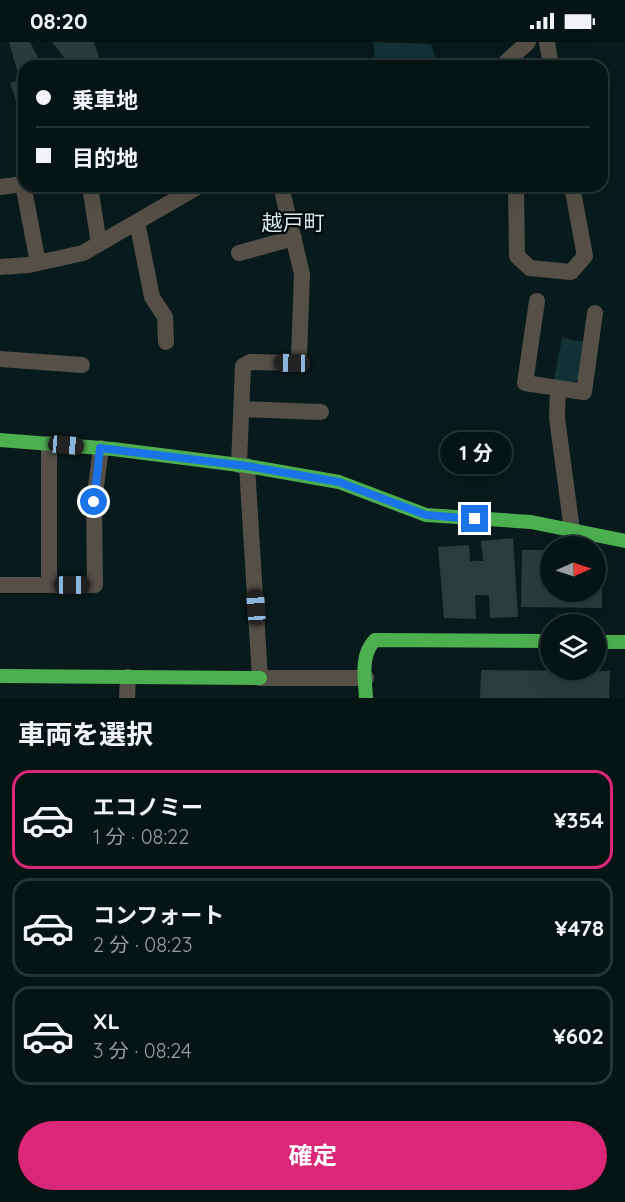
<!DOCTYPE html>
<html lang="ja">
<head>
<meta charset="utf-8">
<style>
  body { margin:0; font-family:Quicksand,"Noto Sans JP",sans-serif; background:#142122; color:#f1f3f6; height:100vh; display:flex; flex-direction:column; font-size:22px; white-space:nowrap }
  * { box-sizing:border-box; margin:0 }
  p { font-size:20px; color:#989ea0 }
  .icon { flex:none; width:33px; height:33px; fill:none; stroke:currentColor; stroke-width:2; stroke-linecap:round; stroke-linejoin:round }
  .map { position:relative; height:656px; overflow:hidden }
  .panel { display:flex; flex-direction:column; background:#061414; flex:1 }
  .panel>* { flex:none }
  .banner { position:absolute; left:18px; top:18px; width:590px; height:132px; border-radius:18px; box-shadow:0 6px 24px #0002,0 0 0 2px #273334; display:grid; align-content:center; height:132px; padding:0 18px; background:#061414 }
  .needle { width:39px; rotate:87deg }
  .tools { position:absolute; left:540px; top:494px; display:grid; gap:12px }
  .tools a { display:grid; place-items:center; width:66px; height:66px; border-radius:50%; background:#061414; box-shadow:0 6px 24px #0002,0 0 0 2px #273334; font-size:30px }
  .end { position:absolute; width:27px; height:27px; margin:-14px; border:8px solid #1a73e8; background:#fff; box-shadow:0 0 0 3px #fff }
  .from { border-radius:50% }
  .bubble { position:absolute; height:42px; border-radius:21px; background:#061414; box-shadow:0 6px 24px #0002,0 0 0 2px #273334; font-size:20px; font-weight:700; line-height:42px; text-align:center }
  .car { position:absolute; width:18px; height:36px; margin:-18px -9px; border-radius:8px; box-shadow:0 0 4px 2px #0007; background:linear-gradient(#222 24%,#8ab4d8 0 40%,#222 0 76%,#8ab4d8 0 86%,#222 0) }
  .banner b { display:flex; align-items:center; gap:21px; height:57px; font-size:22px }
  .banner b+b { border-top:2px solid #273334 }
  .banner i { width:15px; height:15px; background:#f1f3f6 }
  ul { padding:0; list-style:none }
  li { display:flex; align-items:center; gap:18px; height:99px; margin:0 12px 9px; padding:0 6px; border:3px solid #273334; border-radius:18px }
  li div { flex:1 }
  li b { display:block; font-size:22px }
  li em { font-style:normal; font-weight:700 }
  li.on { border-color:#db2777 }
  li>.icon { width:54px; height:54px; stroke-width:1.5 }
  h2 { padding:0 18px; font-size:27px; line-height:72px }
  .button { display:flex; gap:12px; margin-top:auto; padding:12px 18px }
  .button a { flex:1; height:69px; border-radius:36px; background:#db2777; color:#fff; font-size:24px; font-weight:700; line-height:69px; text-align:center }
  .status { display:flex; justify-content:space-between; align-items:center; height:42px; padding:0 30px; background:#061414; direction:ltr }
  .status svg { height:16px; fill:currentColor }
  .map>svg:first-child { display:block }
</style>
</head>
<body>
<div class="status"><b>08:20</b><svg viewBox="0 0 49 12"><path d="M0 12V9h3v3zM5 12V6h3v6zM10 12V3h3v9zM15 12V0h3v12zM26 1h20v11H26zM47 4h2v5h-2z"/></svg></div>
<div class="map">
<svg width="625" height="656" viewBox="0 0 625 656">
  <rect width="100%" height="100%" fill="#081a1b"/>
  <path fill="#133235" d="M373,0L431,2L438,24H376Z
    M562,296L585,300L580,337L574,340L554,338Z"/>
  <path fill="#2d3b3c" d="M9,0H30L42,24H24V83L10,41L20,38Z
    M52,0H94L102,24H67L63,14Z
    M513,496L518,575L490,576L489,553H475L476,577L444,576L438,505L469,503L470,519H483L481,499Z
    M522,508H550V549H596V508H602V566L521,565Z
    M481,628L610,629L609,656H480Z"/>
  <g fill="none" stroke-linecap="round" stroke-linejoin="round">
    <path stroke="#545048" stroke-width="16" d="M547,0L551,24
      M502,24L528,0
      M90,144L99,202
      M516,144L517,214L530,226L571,230L585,214L572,144
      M0,145L23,142L38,221
      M137,180L152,255L165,275L166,300
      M239,211L294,196
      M0,225L29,223L83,211L199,144
      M537,259L525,341L558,346
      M0,317L82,323
      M242,367L321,370
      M239,423L243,324L250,320L292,321L299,315L302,232L281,144
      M247,424L260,636H366
      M572,488L557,376L558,346L584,350L595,271
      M0,543H95L94,460L101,406
      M49,543V402
      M127,656L128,635"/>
    <path stroke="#4caf50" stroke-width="14" d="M0,398L113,407L247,424L339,440L426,473L531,480L625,499
      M596,600H625
      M0,634L260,636
      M366,656C365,636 360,613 375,598L550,599"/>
  </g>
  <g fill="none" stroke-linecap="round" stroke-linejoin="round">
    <path stroke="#1a73e8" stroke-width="8" d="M94,460L100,406L247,424L339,440L426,473L475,477"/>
  </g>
  <g text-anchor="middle" stroke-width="4.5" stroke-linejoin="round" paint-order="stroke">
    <g font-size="21" fill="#d9eced" stroke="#000809">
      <text x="293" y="188">越戸町</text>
    </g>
  </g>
</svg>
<div class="tools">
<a><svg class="needle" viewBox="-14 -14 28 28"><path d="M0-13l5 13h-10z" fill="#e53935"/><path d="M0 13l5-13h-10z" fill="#989ea0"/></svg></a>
<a><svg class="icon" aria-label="layers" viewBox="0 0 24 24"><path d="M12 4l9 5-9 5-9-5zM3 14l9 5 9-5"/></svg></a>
</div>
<i class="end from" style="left:94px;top:460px"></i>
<i class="end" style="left:475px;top:477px"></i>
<div class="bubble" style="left:440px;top:390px;width:72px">1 分</div>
<i class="car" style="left:292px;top:321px;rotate:271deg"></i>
<i class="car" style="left:66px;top:403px;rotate:95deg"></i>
<i class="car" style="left:72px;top:543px;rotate:90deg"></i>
<i class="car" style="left:256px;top:565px;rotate:356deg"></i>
<div class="banner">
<b><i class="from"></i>乗車地</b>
<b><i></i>目的地</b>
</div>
</div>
<section class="panel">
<h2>車両を選択</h2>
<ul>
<li class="on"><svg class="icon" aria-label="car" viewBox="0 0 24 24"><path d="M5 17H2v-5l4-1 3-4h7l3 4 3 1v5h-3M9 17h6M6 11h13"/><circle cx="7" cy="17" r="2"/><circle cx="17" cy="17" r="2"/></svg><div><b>エコノミー</b><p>1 分 · 08:22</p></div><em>¥354</em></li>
<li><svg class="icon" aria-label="car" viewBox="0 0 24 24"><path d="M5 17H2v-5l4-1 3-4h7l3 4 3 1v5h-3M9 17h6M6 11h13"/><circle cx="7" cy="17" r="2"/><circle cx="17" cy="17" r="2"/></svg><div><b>コンフォート</b><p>2 分 · 08:23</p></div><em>¥478</em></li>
<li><svg class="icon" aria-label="car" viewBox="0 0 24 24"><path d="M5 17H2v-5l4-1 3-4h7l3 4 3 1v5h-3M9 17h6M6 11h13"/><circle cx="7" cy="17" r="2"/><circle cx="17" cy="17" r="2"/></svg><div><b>XL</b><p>3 分 · 08:24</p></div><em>¥602</em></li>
</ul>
<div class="button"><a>確定</a></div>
</section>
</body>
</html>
